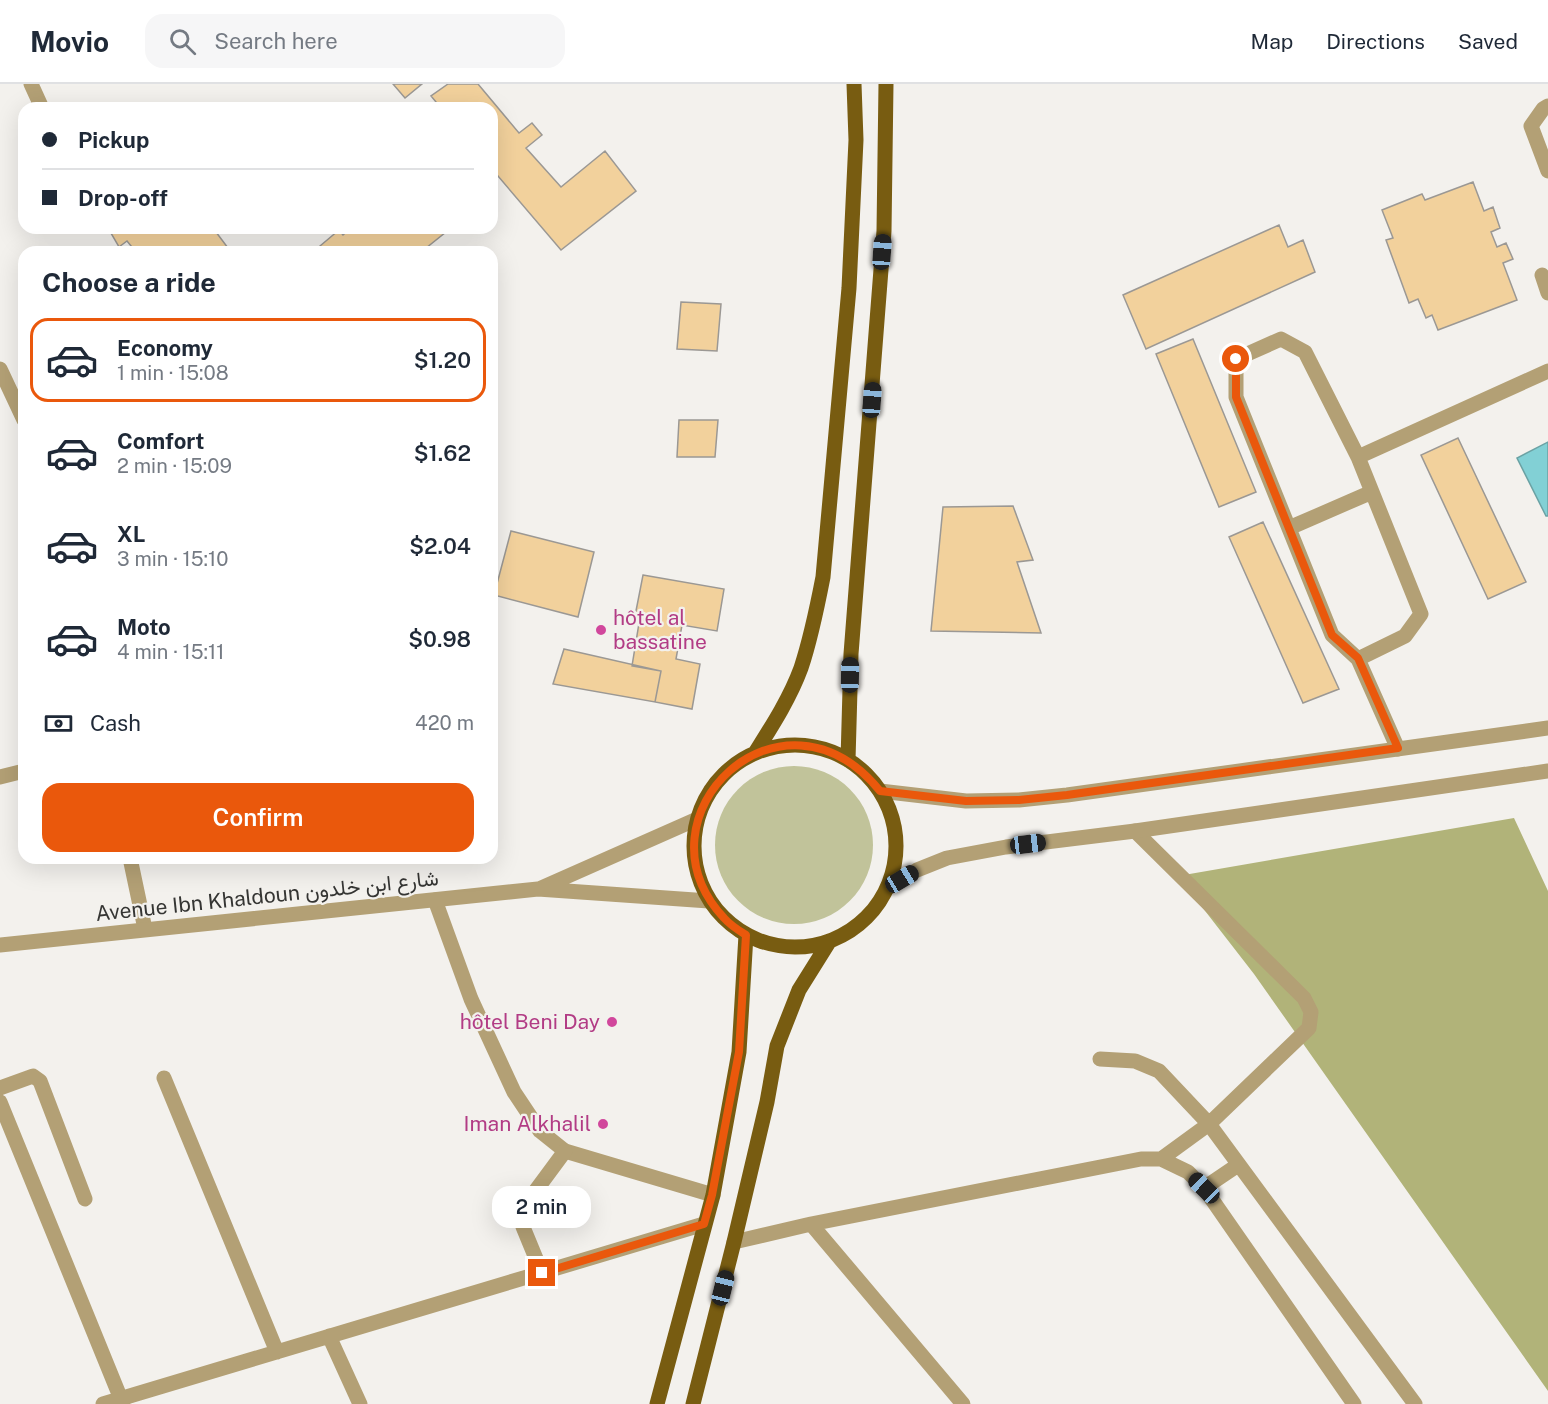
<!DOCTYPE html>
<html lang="en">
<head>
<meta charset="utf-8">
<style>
  body { margin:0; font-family:"Public Sans",Vazirmatn,sans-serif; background:#f6f6f7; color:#1f2937; height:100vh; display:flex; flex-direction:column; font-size:22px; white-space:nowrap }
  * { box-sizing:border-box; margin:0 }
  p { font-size:20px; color:#747a83 }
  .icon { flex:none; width:33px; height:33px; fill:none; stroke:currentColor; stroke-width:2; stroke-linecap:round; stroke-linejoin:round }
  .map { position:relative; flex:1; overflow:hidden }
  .side { position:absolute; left:18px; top:162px; width:480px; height:618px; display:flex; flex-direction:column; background:#fff; border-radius:18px; box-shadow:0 6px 24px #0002 }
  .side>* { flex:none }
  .top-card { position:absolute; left:18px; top:18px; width:480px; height:132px; border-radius:18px; box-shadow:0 6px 24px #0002; display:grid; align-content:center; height:132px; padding:0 24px; background:#fff }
  .end { position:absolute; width:27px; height:27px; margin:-14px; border:8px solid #ea580c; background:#fff; box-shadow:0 0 0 3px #fff }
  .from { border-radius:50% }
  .bubble { position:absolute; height:42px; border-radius:18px; background:#fff; box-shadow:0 6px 24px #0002; font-size:20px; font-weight:600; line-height:42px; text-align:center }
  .car { position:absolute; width:18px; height:36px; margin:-18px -9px; border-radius:8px; box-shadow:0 0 4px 2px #0007; background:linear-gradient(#222 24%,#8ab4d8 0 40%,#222 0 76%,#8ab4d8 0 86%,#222 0) }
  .top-card b { display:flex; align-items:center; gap:21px; height:57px; font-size:22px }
  .top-card b+b { border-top:2px solid #e0e1e3 }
  .top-card i { width:15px; height:15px; background:#1f2937 }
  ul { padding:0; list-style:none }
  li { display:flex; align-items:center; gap:18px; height:84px; margin:0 12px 9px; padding:0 12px; border:3px solid transparent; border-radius:18px }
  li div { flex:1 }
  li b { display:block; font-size:22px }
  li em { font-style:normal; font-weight:600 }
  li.active { border-color:#ea580c }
  li>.icon { width:54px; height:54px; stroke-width:1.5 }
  h2 { padding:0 24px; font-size:27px; line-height:72px }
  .pay { display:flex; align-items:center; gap:15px; height:66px; padding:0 24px; font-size:22px }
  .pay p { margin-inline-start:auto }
  .primary-button { display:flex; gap:12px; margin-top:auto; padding:12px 24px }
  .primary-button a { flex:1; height:69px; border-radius:18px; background:#ea580c; color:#fff; font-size:24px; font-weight:600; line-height:69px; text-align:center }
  header { display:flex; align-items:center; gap:36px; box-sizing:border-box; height:84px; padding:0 30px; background:#fff; border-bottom:2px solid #e0e1e3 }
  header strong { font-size:28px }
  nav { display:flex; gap:33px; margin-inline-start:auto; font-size:21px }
  .search { width:420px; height:54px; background:#f6f6f7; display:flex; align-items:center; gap:15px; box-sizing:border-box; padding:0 21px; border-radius:18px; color:#747a83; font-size:22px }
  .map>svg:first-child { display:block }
</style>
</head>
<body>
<header>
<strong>Movio</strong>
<div class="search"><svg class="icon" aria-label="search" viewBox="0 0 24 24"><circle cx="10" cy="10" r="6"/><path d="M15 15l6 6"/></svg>Search here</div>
<nav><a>Map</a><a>Directions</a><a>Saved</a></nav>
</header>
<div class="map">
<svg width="1548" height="1320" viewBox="0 0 1548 1320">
  <rect width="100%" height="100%" fill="#f3f1ed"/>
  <path fill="#c1c39a" d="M715 761a79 79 0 1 1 158 0a79 79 0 1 1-158 0Z"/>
  <path fill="#b1b379" d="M1514,734L1548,807V1307L1254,890L1178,792Z"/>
  <path fill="#82d0d5" stroke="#6ba2a4" stroke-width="1.5" d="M1548,358V432H1546L1517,374Z"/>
  <path fill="#f2d19c" stroke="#9b9894" stroke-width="1.5" d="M393,0H422L405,14Z
    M448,0H478L519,49L532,39L542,51L526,64L561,103L605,67L636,107L561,166L492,85V24H441L431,12Z
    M1473,98L1484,127L1493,123L1500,144L1491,148L1497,163L1506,159L1513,175L1503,179L1517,216L1438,246L1432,231L1426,234L1418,215L1409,219L1386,156L1393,154L1382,126L1422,110L1425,116Z
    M1279,141L1288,163L1303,156L1315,188L1146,265L1123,211Z
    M108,144H213L231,168H136L127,157L119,163Z
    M351,144H451L421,168H326L320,162L339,146L343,151Z
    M681,218L721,220L717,267L677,265Z
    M1193,255L1256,408L1219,423L1156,270Z
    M679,336H718L715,373H677Z
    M1458,354L1526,498L1488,515L1421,371Z
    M1013,422L1033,476L1017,478L1041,549L931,547L943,423Z
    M1263,438L1339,605L1303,619L1229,453Z
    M511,447L594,468L578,533L494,511Z
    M643,491L724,505L717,547L682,541L676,575L700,580L692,625L655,618L661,587L632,582L640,533L635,532Z
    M564,565L661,587L655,618L553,600Z"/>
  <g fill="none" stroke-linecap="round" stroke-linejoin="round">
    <path stroke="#b3a075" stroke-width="15" d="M31,0L42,24
      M1548,22L1543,25L1531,42L1548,87
      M1542,191L1548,209
      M1358,373L1548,287
      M1289,444L1372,408
      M1358,575L1332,551L1236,313V275L1281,255L1305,268L1358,373L1421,530L1405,552L1358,575L1398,665
      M435,816L471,915L514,1008L540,1047L565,1067L713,1111"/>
    <path stroke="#b3a075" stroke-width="15" d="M0,285L24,336
      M0,693L24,687
      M1135,747L1304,914L1311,928L1309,944L1209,1040L1161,1075
      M130,774L145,845
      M1100,975L1135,977L1159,987L1209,1040L1415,1320
      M164,994L277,1268
      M0,1004L33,992L40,997L85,1115
      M0,1018L123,1320
      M1204,1104L1238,1081
      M811,1140L963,1320
      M734,1158L811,1140L1141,1075H1161L1188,1088L1204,1104L1354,1320
      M542,1189L523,1143L531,1113L565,1067
      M329,1252L360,1320
      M103,1320L704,1140"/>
    <path stroke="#b3a075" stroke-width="15" d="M880,707L966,717L1019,716L1067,711L1548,644
      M541,804L697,735
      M888,804L917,786L947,774L1006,763L1135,747L1548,687
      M0,861L538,805L709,817"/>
    <path stroke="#785c11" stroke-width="15" d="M694 762a101 101 0 1 1 202 0a101 101 0 1 1-202 0Z
      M755,669C772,642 790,614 801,584C811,554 817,524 823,493L849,204L856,56L854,0
      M848,676L851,570L884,147L886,0
      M657,1320L713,1111L739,968L746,851
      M693,1320L734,1158L767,1018L777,962L799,906L829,858"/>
  </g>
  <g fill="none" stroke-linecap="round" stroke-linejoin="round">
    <path stroke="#ea580c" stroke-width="8" d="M542,1189L704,1140L712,1111L739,968L746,851C738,846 730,841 724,834C629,732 782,586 880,707L966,717L1019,716L1067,711L1398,664L1358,574L1332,551L1236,313V275"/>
  </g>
  <g fill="#d1479c" stroke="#f3f1ed" stroke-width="2">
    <circle cx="601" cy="546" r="6"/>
    <circle cx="612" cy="938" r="6"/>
    <circle cx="603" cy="1040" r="6"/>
  </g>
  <g text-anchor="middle" stroke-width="4.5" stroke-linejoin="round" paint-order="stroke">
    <g font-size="21" fill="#b23c85" stroke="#f3f1ed" text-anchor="end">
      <text x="613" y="541" text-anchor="start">hôtel al<tspan x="613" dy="24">bassatine</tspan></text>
      <text x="600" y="945">hôtel Beni Day</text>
      <text x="591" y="1047">Iman Alkhalil</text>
    </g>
    <g font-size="21" fill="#353533" stroke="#f3f1ed">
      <text transform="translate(267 812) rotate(-6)" y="7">Avenue Ibn Khaldoun شارع ابن خلدون</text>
    </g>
  </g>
</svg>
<i class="end from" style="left:1236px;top:275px"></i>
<i class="end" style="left:542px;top:1189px"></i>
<div class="bubble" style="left:492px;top:1102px;width:99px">2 min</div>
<i class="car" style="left:882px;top:168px;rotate:4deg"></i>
<i class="car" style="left:872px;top:316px;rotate:4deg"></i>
<i class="car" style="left:850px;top:591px;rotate:1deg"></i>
<i class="car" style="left:1028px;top:760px;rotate:83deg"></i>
<i class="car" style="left:902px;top:795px;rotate:59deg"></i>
<i class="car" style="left:1204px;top:1104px;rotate:314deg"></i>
<i class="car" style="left:723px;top:1204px;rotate:14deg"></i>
<div class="top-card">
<b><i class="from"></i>Pickup</b>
<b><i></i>Drop-off</b>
</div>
<section class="side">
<h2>Choose a ride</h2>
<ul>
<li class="active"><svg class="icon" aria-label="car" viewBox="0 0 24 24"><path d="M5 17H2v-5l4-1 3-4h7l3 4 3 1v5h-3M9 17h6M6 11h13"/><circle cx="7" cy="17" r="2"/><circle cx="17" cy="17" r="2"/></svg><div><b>Economy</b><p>1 min · 15:08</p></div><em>$1.20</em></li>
<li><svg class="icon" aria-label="car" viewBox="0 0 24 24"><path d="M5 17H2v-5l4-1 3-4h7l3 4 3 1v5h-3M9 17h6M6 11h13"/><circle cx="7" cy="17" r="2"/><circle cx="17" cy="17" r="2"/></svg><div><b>Comfort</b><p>2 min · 15:09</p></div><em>$1.62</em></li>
<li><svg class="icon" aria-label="car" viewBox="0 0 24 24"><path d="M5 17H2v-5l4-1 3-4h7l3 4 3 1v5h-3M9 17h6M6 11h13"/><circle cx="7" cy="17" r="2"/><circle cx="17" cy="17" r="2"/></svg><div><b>XL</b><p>3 min · 15:10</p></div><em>$2.04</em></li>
<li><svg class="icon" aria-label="car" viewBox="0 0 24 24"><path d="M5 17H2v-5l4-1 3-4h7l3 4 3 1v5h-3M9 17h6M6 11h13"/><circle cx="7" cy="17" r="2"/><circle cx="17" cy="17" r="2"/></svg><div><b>Moto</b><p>4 min · 15:11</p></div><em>$0.98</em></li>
</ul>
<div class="pay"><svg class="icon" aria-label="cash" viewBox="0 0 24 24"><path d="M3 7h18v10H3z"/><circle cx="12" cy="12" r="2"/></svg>Cash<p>420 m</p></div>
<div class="primary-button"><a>Confirm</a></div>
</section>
</div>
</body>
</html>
